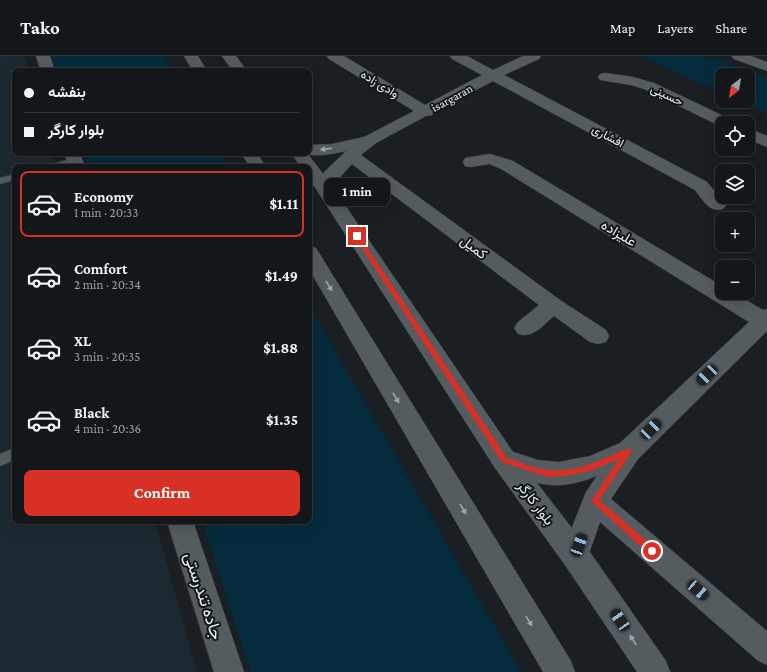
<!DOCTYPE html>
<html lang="en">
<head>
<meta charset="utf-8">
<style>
  body { margin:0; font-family:"Crimson Pro",Vazirmatn,serif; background:#1c2023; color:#f1f3f6; height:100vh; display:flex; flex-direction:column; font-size:15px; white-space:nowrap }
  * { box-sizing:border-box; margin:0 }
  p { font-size:13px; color:#9d9fa2 }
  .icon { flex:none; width:22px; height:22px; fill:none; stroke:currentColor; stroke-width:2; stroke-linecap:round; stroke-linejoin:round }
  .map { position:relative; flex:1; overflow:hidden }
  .drawer { position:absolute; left:12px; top:108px; width:300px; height:360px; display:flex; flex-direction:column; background:#13171a; border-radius:8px; box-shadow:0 4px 16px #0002,0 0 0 1px #323639 }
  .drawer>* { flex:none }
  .hud { position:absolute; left:12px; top:12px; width:300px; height:88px; border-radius:8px; box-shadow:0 4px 16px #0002,0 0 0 1px #323639; display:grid; align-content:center; height:88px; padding:0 12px; background:#13171a }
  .needle { width:26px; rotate:211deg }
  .controls { position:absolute; left:715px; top:12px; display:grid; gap:8px }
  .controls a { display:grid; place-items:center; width:40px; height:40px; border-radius:8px; background:#13171a; box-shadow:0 4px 16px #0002,0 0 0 1px #323639; font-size:20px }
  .end { position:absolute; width:18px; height:18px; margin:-9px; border:5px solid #d93025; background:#fff; box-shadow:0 0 0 2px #fff }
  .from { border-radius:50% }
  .bubble { position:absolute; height:28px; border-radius:8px; background:#13171a; box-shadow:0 4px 16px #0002,0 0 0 1px #323639; font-size:13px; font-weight:700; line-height:28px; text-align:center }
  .car { position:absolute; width:12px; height:24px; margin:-12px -6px; border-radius:5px; box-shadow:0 0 3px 1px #0007; background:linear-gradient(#222 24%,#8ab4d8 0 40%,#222 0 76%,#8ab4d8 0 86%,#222 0) }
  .hud b { display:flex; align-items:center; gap:14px; height:38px; font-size:15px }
  .hud b+b { border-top:1px solid #323639 }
  .hud i { width:10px; height:10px; background:#f1f3f6 }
  ul { padding:7px 0 0; list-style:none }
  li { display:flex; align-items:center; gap:12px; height:66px; margin:0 8px 6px; padding:0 4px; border:2px solid transparent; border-radius:8px }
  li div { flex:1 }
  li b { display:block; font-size:15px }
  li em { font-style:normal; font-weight:700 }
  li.selected { border-color:#d93025 }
  li>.icon { width:36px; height:36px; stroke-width:1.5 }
  .button { display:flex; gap:8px; margin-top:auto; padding:8px 12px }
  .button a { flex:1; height:46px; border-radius:8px; background:#d93025; color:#fff; font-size:16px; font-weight:700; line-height:46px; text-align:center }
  header { display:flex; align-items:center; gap:24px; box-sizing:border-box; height:56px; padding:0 20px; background:#13171a; border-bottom:1px solid #323639 }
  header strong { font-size:19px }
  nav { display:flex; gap:22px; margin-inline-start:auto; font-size:14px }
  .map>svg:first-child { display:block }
</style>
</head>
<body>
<header>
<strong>Tako</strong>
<nav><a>Map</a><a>Layers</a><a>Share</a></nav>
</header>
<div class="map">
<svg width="767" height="616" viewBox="0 0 767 616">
  <rect width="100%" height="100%" fill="#191f23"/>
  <path fill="#1d2930" d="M0,0H24L28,15H15V97H52L56,111H15V465H155L197,616H0Z"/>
  <path fill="#052c3d" d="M52,0H164L173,15H57Z
    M641,0H698L720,4L767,23V57L741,45H748V19H722V37Z
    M84,97H221L229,111H88Z
    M309,250L521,616H251L202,465H309Z"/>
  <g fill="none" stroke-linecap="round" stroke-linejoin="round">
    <defs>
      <path id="service" d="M75,102L78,103L79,105L78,107L61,111H47L48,109Z
        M15,118V124L0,128V122Z
        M15,392V404L0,410V398Z"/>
      <path id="minor" d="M327,0H344L425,49L482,19L452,3L450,0H467L493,14L523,0H541L539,3L504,19L707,126L726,149L723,153C709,157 703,144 695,134L493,25L435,56L432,59L426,60L376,87L361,99L560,244L606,274L609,280L606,286L598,288L590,286L554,260C543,269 533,283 518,278L514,272L518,266L539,249L352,108C342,118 331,136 316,132L313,128L316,124L346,95C333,98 317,101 303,98L309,97V89L332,88L364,81L414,55L329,3Z
        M732,0H751L767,6V15L734,3Z
        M605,17L633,21L654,27L732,64L734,67H722V71L720,70L644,33L631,29L600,24L598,21L600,18Z
        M748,72L767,80V91L748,83Z
        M490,98L513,105L722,230V237H734L763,254L767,253V275L638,403L611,443L767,575V609L757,604L600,466L585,509L575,513L565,509L561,499L586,436L597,420C553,437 537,428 495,412L492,404L495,396L504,393L538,404L559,406L590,400L620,387L749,266L501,113L489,108L471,111L465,110L463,106L465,102Z"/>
      <path id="tertiary" d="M36,0H50L55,15H41Z
        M64,97H80L85,111H69Z
        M167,465H193L244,616H214Z"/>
      <path id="secondary" d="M184,0H198L207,15H193Z
        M222,0H236L247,15H233Z
        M241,97H257L266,111H250Z
        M291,97H307L328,124L513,396L585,489L666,605L670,616H637L565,509L495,412L309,122V111H301Z
        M309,190L316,192L571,605L575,616H543L309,213Z"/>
    </defs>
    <use href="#service" stroke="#383c3f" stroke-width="1"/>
    <use href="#minor" stroke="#383c3f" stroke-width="1"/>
    <use href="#tertiary" stroke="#383c3f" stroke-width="1"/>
    <use href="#secondary" stroke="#383c3f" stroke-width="1"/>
    <use href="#service" fill="#555c60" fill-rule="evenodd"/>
    <use href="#minor" fill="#555c60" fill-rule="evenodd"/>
    <use href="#tertiary" fill="#555c60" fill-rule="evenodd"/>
    <use href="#secondary" fill="#555c60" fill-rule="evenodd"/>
  </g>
  <defs><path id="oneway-solid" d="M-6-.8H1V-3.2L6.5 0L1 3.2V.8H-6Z"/></defs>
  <g fill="#a0a6a9">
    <use href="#oneway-solid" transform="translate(326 93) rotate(173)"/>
    <use href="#oneway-solid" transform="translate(329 230) rotate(59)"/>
    <use href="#oneway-solid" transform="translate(396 342) rotate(59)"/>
    <use href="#oneway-solid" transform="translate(463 453) rotate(59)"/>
    <use href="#oneway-solid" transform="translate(529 565) rotate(59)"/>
    <use href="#oneway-solid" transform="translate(633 584) rotate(-124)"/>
  </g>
  <path fill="#d93025" d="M355,179H359L507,402C520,406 535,413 549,414C576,417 603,403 626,393H631V397L599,444L655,492V498H649L591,445L619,403L593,414L566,420L548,421L502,406L355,182Z"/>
  <g text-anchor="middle" stroke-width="4" stroke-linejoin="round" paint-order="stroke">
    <g font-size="12" fill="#ebf0f2" stroke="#101619">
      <text transform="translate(380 28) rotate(31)" y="4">وادی زاده</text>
      <text transform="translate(667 39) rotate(25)" y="4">حسینی</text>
      <text transform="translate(452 42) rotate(-29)" y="4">isargaran</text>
      <text transform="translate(608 80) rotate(28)" y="4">افشاری</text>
    </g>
    <g font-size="14" fill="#ebf0f2" stroke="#101619">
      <text transform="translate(619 177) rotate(31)" y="5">علیزاده</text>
      <text transform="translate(474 191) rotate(37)" y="5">کمیل</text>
      <text transform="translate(536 447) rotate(53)" y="5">بلوار کارگر</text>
    </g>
    <g font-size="17" fill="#ebf0f2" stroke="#101619">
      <text transform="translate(204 540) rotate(72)" y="6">جاده تندرستی</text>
    </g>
  </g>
</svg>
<div class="controls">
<a><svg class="needle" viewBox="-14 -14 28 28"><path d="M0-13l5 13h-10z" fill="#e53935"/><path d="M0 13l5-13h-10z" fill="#9d9fa2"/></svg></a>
<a><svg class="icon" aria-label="locate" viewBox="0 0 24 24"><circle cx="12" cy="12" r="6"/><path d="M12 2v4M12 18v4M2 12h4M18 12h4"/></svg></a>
<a><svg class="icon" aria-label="layers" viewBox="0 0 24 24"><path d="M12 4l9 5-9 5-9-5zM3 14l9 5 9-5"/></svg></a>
<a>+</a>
<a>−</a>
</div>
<i class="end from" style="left:652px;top:495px"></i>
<i class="end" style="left:357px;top:180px"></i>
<div class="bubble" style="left:324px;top:122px;width:66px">1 min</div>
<i class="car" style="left:707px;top:319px;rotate:226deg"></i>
<i class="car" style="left:651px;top:373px;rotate:46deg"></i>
<i class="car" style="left:579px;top:489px;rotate:20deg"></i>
<i class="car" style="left:698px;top:534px;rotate:131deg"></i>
<i class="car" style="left:620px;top:564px;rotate:326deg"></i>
<div class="hud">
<b><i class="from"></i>بنفشه</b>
<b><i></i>بلوار کارگر</b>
</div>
<section class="drawer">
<ul>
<li class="selected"><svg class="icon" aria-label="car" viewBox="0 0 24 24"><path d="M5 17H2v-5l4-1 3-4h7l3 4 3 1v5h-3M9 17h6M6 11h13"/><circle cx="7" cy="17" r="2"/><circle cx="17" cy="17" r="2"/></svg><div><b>Economy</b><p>1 min · 20:33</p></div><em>$1.11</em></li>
<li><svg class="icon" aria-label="car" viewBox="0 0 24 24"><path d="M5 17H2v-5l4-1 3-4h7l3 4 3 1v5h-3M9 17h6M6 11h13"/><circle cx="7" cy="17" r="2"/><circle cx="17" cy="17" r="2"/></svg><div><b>Comfort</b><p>2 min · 20:34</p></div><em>$1.49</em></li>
<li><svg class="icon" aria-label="car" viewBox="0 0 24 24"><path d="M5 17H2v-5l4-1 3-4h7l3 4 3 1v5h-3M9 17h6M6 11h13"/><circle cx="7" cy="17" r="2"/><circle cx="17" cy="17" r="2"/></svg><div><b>XL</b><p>3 min · 20:35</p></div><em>$1.88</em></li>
<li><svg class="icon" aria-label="car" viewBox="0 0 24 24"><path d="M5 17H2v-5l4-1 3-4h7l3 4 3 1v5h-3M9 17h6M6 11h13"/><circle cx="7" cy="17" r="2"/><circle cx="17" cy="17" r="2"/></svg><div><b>Black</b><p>4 min · 20:36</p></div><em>$1.35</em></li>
</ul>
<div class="button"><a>Confirm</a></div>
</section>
</div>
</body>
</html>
